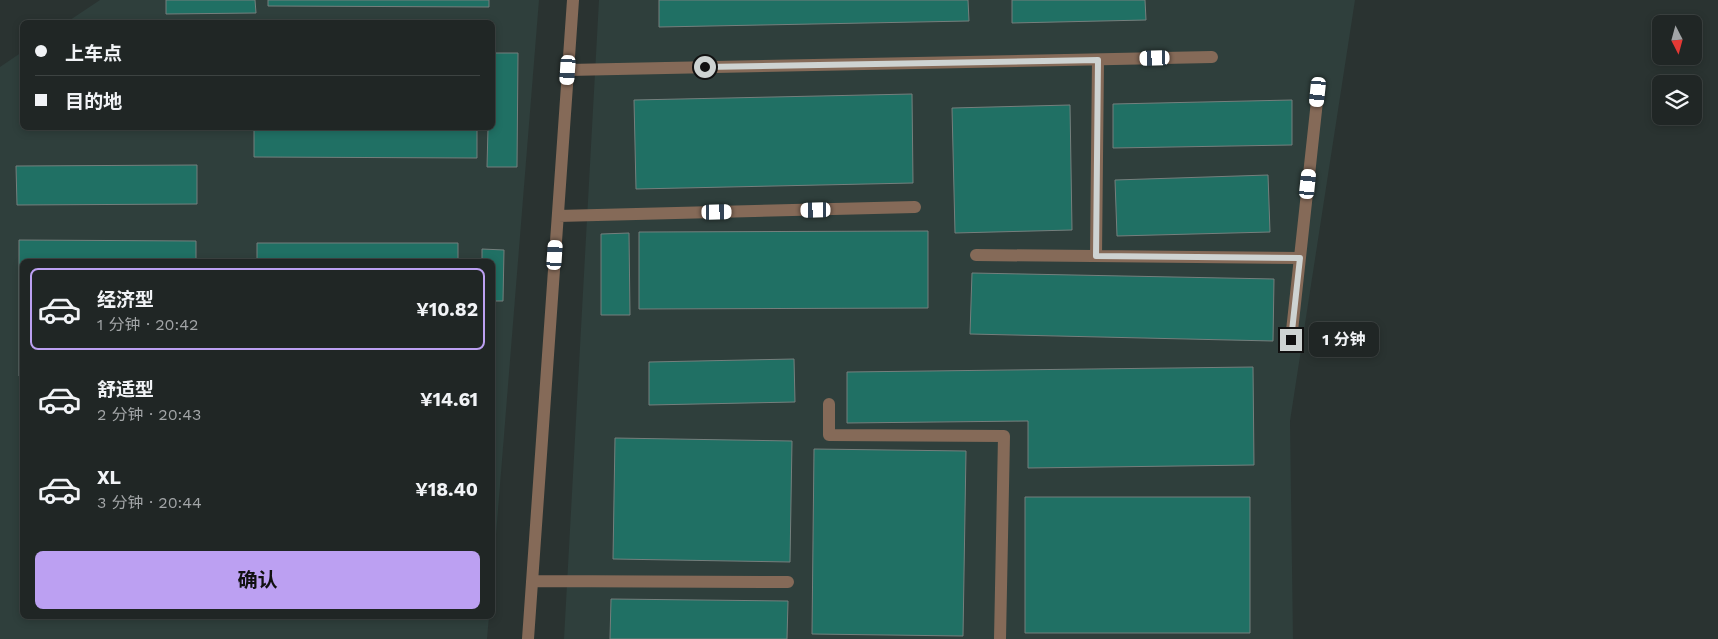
<!DOCTYPE html>
<html lang="zh">
<head>
<meta charset="utf-8">
<style>
  body { margin:0; font-family:"Work Sans","Noto Sans SC",sans-serif; background:#2d3232; color:#f1f3f6; height:100vh; display:flex; flex-direction:column; font-size:19px; white-space:nowrap }
  * { box-sizing:border-box; margin:0 }
  p { font-size:16px; color:#a2a5a7 }
  .icon { flex:none; width:28px; height:28px; fill:none; stroke:currentColor; stroke-width:2; stroke-linecap:round; stroke-linejoin:round }
  .map { position:relative; flex:1; overflow:hidden }
  .drawer { position:absolute; left:20px; top:259px; width:475px; height:360px; display:flex; flex-direction:column; background:#202625; border-radius:8px; box-shadow:0 2px 8px #0003,0 0 0 1px #3d4342 }
  .drawer>* { flex:none }
  .banner { position:absolute; left:20px; top:20px; width:475px; height:110px; border-radius:8px; box-shadow:0 2px 8px #0003,0 0 0 1px #3d4342; display:grid; align-content:center; height:110px; padding:0 15px; background:#202625 }
  .needle { width:32px; rotate:174deg }
  .fabs { position:absolute; left:1652px; top:15px; display:grid; gap:10px }
  .fabs a { display:grid; place-items:center; width:50px; height:50px; border-radius:8px; background:#202625; box-shadow:0 2px 8px #0003,0 0 0 1px #3d4342; font-size:25px }
  .end { position:absolute; width:22px; height:22px; margin:-11px; border:6px solid #ced3d2; background:#111; box-shadow:0 0 0 2px #111 }
  .from { border-radius:50% }
  .bubble { position:absolute; height:35px; border-radius:8px; background:#202625; box-shadow:0 2px 8px #0003,0 0 0 1px #3d4342; font-size:16px; font-weight:700; line-height:35px; text-align:center }
  .car { position:absolute; width:15px; height:30px; margin:-15px -8px; border-radius:6px; box-shadow:0 0 4px 1px #0007; background:linear-gradient(#fff 24%,#345 0 40%,#fff 0 76%,#345 0 86%,#fff 0) }
  .banner b { display:flex; align-items:center; gap:18px; height:48px; font-size:19px }
  .banner b+b { border-top:1px solid #3d4342 }
  .banner i { width:12px; height:12px; background:#f1f3f6 }
  ul { padding:9px 0 0; list-style:none }
  li { display:flex; align-items:center; gap:15px; height:82px; margin:0 10px 8px; padding:0 5px; border:2px solid transparent; border-radius:8px }
  li div { flex:1 }
  li b { display:block; font-size:19px }
  li em { font-style:normal; font-weight:700 }
  li.selected { border-color:#bca0f2 }
  li>.icon { width:45px; height:45px; stroke-width:1.5 }
  .button { display:flex; gap:10px; margin-top:auto; padding:10px 15px }
  .button a { flex:1; height:58px; border-radius:8px; background:#bca0f2; color:#111; font-size:20px; font-weight:700; line-height:58px; text-align:center }
  .map>svg:first-child { display:block }
</style>
</head>
<body>
<div class="map">
<svg width="1718" height="639" viewBox="0 0 1718 639">
  <rect width="100%" height="100%" fill="#2a3331"/>
  <path fill="#2f3f3c" d="M100,0H539L493,572L492,261H22V616H489L487,639H0V67L22,52V128H492V22H67Z
    M599,0H1355L1290,421L1293,639H564Z"/>
  <path fill="#207064" stroke="#757f7d" d="M166,0H255L256,13L166,14Z
    M268,0H489V7L268,6Z
    M659,0H968L969,21L659,27Z
    M1012,0H1145L1146,20L1012,23Z
    M492,53H518L517,167H487L488,128H492Z
    M912,94L913,183L636,189L634,100Z
    M1292,100V145L1113,148V104Z
    M1070,105L1072,230L955,233L952,108Z
    M254,128H477V158L254,157Z
    M197,165V204L17,205L16,166Z
    M1268,175L1270,232L1117,236L1115,180Z
    M928,231V308L639,309V232Z
    M629,233L630,315H601V234Z
    M19,240L196,241V261H22V376H19Z
    M257,243H458V261H257Z
    M482,249L504,250L503,301H492V261H482Z
    M972,273L1274,279L1273,341L970,334Z
    M794,359L795,402L649,405V362Z
    M1253,367L1254,465L1028,468V421L847,423V372Z
    M21,418H22V554Z
    M615,438L792,441L790,562L613,559Z
    M814,449L966,451L963,636L812,634Z
    M1025,497H1250V633H1025Z
    M611,599L788,601L787,639H610Z"/>
  <g fill="none" stroke-linecap="round" stroke-linejoin="round">
    <path stroke="#856a58" stroke-width="12" d="M568,70L1212,57
      M558,216L915,207
      M976,255L1300,258
      M1096,256L1098,60
      M1291,340L1318,92
      M829,404V435L1004,436L1000,639
      M532,581L788,582
      M528,639L573,0"/>
  </g>
  <g fill="none" stroke-linecap="round" stroke-linejoin="round">
    <path stroke="#ced3d2" stroke-width="6" d="M705,67L1098,60L1096,256L1300,258L1291,340"/>
  </g>
</svg>
<div class="fabs">
<a><svg class="needle" viewBox="-14 -14 28 28"><path d="M0-13l5 13h-10z" fill="#e53935"/><path d="M0 13l5-13h-10z" fill="#a2a5a7"/></svg></a>
<a><svg class="icon" aria-label="layers" viewBox="0 0 24 24"><path d="M12 4l9 5-9 5-9-5zM3 14l9 5 9-5"/></svg></a>
</div>
<i class="end from" style="left:705px;top:67px"></i>
<i class="end" style="left:1291px;top:340px"></i>
<div class="bubble" style="left:1309px;top:322px;width:70px">1 分钟</div>
<i class="car" style="left:1155px;top:58px;rotate:268deg"></i>
<i class="car" style="left:568px;top:70px;rotate:184deg"></i>
<i class="car" style="left:1318px;top:92px;rotate:186deg"></i>
<i class="car" style="left:1308px;top:184px;rotate:6deg"></i>
<i class="car" style="left:816px;top:210px;rotate:269deg"></i>
<i class="car" style="left:717px;top:212px;rotate:89deg"></i>
<i class="car" style="left:555px;top:255px;rotate:4deg"></i>
<div class="banner">
<b><i class="from"></i>上车点</b>
<b><i></i>目的地</b>
</div>
<section class="drawer">
<ul>
<li class="selected"><svg class="icon" aria-label="car" viewBox="0 0 24 24"><path d="M5 17H2v-5l4-1 3-4h7l3 4 3 1v5h-3M9 17h6M6 11h13"/><circle cx="7" cy="17" r="2"/><circle cx="17" cy="17" r="2"/></svg><div><b>经济型</b><p>1 分钟 · 20:42</p></div><em>¥10.82</em></li>
<li><svg class="icon" aria-label="car" viewBox="0 0 24 24"><path d="M5 17H2v-5l4-1 3-4h7l3 4 3 1v5h-3M9 17h6M6 11h13"/><circle cx="7" cy="17" r="2"/><circle cx="17" cy="17" r="2"/></svg><div><b>舒适型</b><p>2 分钟 · 20:43</p></div><em>¥14.61</em></li>
<li><svg class="icon" aria-label="car" viewBox="0 0 24 24"><path d="M5 17H2v-5l4-1 3-4h7l3 4 3 1v5h-3M9 17h6M6 11h13"/><circle cx="7" cy="17" r="2"/><circle cx="17" cy="17" r="2"/></svg><div><b>XL</b><p>3 分钟 · 20:44</p></div><em>¥18.40</em></li>
</ul>
<div class="button"><a>确认</a></div>
</section>
</div>
</body>
</html>
